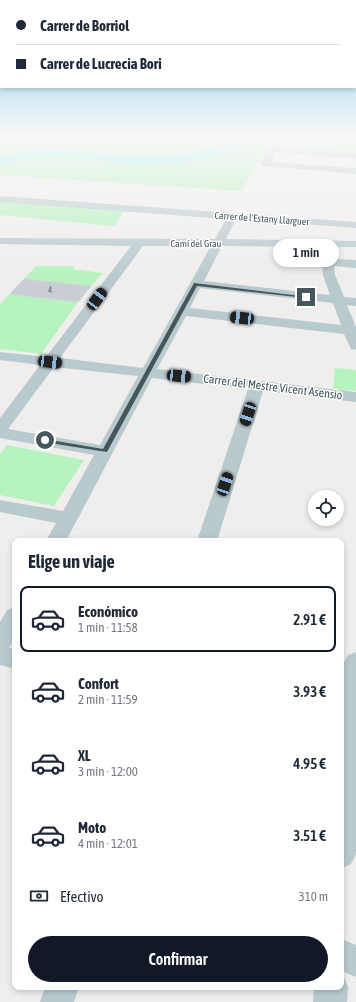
<!DOCTYPE html>
<html lang="es">
<head>
<meta charset="utf-8">
<style>
  body { margin:0; font-family:"Asap Condensed",sans-serif; background:#f6f6f7; color:#1f2937; height:100vh; display:flex; flex-direction:column; font-size:15px; white-space:nowrap }
  * { box-sizing:border-box; margin:0 }
  p { font-size:13px; color:#747a83 }
  .icon { flex:none; width:22px; height:22px; fill:none; stroke:currentColor; stroke-width:2; stroke-linecap:round; stroke-linejoin:round }
  .map { position:relative; flex:1; overflow:hidden }
  .sheet { position:absolute; left:12px; top:538px; width:332px; height:452px; display:flex; flex-direction:column; background:#fff; border-radius:8px; box-shadow:0 2px 6px #0003 }
  .sheet>* { flex:none }
  .guide { position:absolute; left:0px; top:0px; width:356px; height:88px; box-shadow:0 2px 6px #0003; display:grid; align-content:center; height:88px; padding:0 16px; background:#fff }
  .tools { position:absolute; left:308px; top:490px; display:grid; gap:8px }
  .tools a { display:grid; place-items:center; width:36px; height:36px; border-radius:50%; background:#fff; box-shadow:0 2px 6px #0003; font-size:20px }
  .end { position:absolute; width:18px; height:18px; margin:-9px; border:5px solid #43575c; background:#fff; box-shadow:0 0 0 2px #fff }
  .from { border-radius:50% }
  .bubble { position:absolute; height:28px; border-radius:14px; background:#fff; box-shadow:0 2px 6px #0003; font-size:13px; font-weight:600; line-height:28px; text-align:center }
  .car { position:absolute; width:12px; height:24px; margin:-12px -6px; border-radius:5px; box-shadow:0 0 3px 1px #0007; background:linear-gradient(#222 24%,#8ab4d8 0 40%,#222 0 76%,#8ab4d8 0 86%,#222 0) }
  .guide b { display:flex; align-items:center; gap:14px; height:38px; font-size:15px }
  .guide b+b { border-top:1px solid #e0e1e3 }
  .guide i { width:10px; height:10px; background:#1f2937 }
  ul { padding:0; list-style:none }
  li { display:flex; align-items:center; gap:12px; height:66px; margin:0 8px 6px; padding:0 8px; border:2px solid transparent; border-radius:8px }
  li div { flex:1 }
  li b { display:block; font-size:15px }
  li em { font-style:normal; font-weight:600 }
  li.active { border-color:#111827 }
  li>.icon { width:36px; height:36px; stroke-width:1.5 }
  h2 { padding:0 16px; font-size:18px; line-height:48px }
  .pay { display:flex; align-items:center; gap:10px; height:44px; padding:0 16px; font-size:15px }
  .pay p { margin-inline-start:auto }
  .primary-button { display:flex; gap:8px; margin-top:auto; padding:8px 16px }
  .primary-button a { flex:1; height:46px; border-radius:24px; background:#111827; color:#fff; font-size:16px; font-weight:600; line-height:46px; text-align:center }
  .map>svg:first-child { display:block }
</style>
</head>
<body>
<div class="map">
<svg width="356" height="1002" viewBox="0 0 356 1002">
  <rect width="100%" height="100%" fill="#f0eded"/>
  <path fill="#b6f3be" d="M0,137H356V155L267,147L241,191L0,175Z
    M0,201L126,209L114,226L0,215Z
    M36,266H75L73,269L103,273L91,286L24,279Z
    M10,294L78,302L41,354L0,349V304Z
    M335,368L356,370V391L333,389Z
    M7,445L84,460L54,506L0,495V454Z"/>
  <path fill="#7ef5f0" d="M237,137H257C253,140 249,143 244,146C217,161 155,166 124,164C112,163 100,159 88,158C58,155 29,156 0,164V156C80,138 161,177 237,137Z"/>
  <path fill="#c8ced3" stroke="#d0d5da" d="M24,279L91,286L78,302L10,294Z"/>
  <g fill="none" stroke-linecap="round" stroke-linejoin="round">
    <path fill="#b9cace" fill-rule="evenodd" d="M272,146L356,153V159L275,152L271,162L356,168V174L262,166L260,164L268,149Z
      M0,196L356,222V228L236,219L226,239L356,241V247H332L333,259L356,260V268L334,266L335,275L344,297L356,298V306L347,305L356,327V350L351,349L344,334L186,316L157,369L356,392V402L263,391L217,541H197L248,389L152,378L66,541H46L56,523L0,512V500L63,511L94,455L0,438V418L40,365L0,360V352L46,357L131,246L0,244V238L215,239L226,219L0,202ZM143,246H211L143,368L60,358ZM222,246L321,247L323,275L330,295L204,281ZM200,288L333,303L341,325L190,308ZM54,367L138,376L100,445L8,429Z
      M15,607V637L9,648L15,649V669L0,665V622L7,610Z
      M356,652V854L351,864L341,869V696L344,662L348,655Z
      M341,939L356,945V977L341,971Z
      M341,975H343L348,987L347,1002H313L314,987H341Z
      M45,987H79L74,1002H40Z"/>
  </g>
  <linearGradient id="sky" x2="0" y2="1"><stop stop-color="#7dceeb"/><stop offset="0.49" stop-color="#f8f7f7"/><stop offset="1" stop-color="#f8f7f7" stop-opacity="0"/></linearGradient>
  <rect width="356" height="278" fill="url(#sky)"/>
  <path fill="#43575c" d="M194,283L309,297L306,298L197,286L107,452L43,442V439H45L103,449Z"/>
  <g text-anchor="middle" stroke-width="3" stroke-linejoin="round" paint-order="stroke">
    <g font-size="9" fill="#64757a">
      <text x="50" y="293">4</text>
    </g>
    <g font-size="10" fill="#43575c" stroke="#fff">
      <text transform="translate(262 218) rotate(4)" y="4">Carrer de l'Estany Llarguer</text>
      <text x="196" y="247">Camí del Grau</text>
    </g>
    <g font-size="12" fill="#43575c" stroke="#fff">
      <text transform="translate(273 387) rotate(7)" y="4">Carrer del Mestre Vicent Asensio</text>
    </g>
  </g>
</svg>
<div class="tools">
<a><svg class="icon" aria-label="locate" viewBox="0 0 24 24"><circle cx="12" cy="12" r="6"/><path d="M12 2v4M12 18v4M2 12h4M18 12h4"/></svg></a>
</div>
<i class="end from" style="left:45px;top:440px"></i>
<i class="end" style="left:306px;top:297px"></i>
<div class="bubble" style="left:273px;top:239px;width:66px">1 min</div>
<i class="car" style="left:97px;top:299px;rotate:37deg"></i>
<i class="car" style="left:242px;top:318px;rotate:276deg"></i>
<i class="car" style="left:50px;top:362px;rotate:97deg"></i>
<i class="car" style="left:179px;top:376px;rotate:96deg"></i>
<i class="car" style="left:248px;top:414px;rotate:198deg"></i>
<i class="car" style="left:225px;top:484px;rotate:18deg"></i>
<div class="guide">
<b><i class="from"></i>Carrer de Borriol</b>
<b><i></i>Carrer de Lucrecia Bori</b>
</div>
<section class="sheet">
<h2>Elige un viaje</h2>
<ul>
<li class="active"><svg class="icon" aria-label="car" viewBox="0 0 24 24"><path d="M5 17H2v-5l4-1 3-4h7l3 4 3 1v5h-3M9 17h6M6 11h13"/><circle cx="7" cy="17" r="2"/><circle cx="17" cy="17" r="2"/></svg><div><b>Económico</b><p>1 min · 11:58</p></div><em>2.91 €</em></li>
<li><svg class="icon" aria-label="car" viewBox="0 0 24 24"><path d="M5 17H2v-5l4-1 3-4h7l3 4 3 1v5h-3M9 17h6M6 11h13"/><circle cx="7" cy="17" r="2"/><circle cx="17" cy="17" r="2"/></svg><div><b>Confort</b><p>2 min · 11:59</p></div><em>3.93 €</em></li>
<li><svg class="icon" aria-label="car" viewBox="0 0 24 24"><path d="M5 17H2v-5l4-1 3-4h7l3 4 3 1v5h-3M9 17h6M6 11h13"/><circle cx="7" cy="17" r="2"/><circle cx="17" cy="17" r="2"/></svg><div><b>XL</b><p>3 min · 12:00</p></div><em>4.95 €</em></li>
<li><svg class="icon" aria-label="car" viewBox="0 0 24 24"><path d="M5 17H2v-5l4-1 3-4h7l3 4 3 1v5h-3M9 17h6M6 11h13"/><circle cx="7" cy="17" r="2"/><circle cx="17" cy="17" r="2"/></svg><div><b>Moto</b><p>4 min · 12:01</p></div><em>3.51 €</em></li>
</ul>
<div class="pay"><svg class="icon" aria-label="cash" viewBox="0 0 24 24"><path d="M3 7h18v10H3z"/><circle cx="12" cy="12" r="2"/></svg>Efectivo<p>310 m</p></div>
<div class="primary-button"><a>Confirmar</a></div>
</section>
</div>
</body>
</html>
